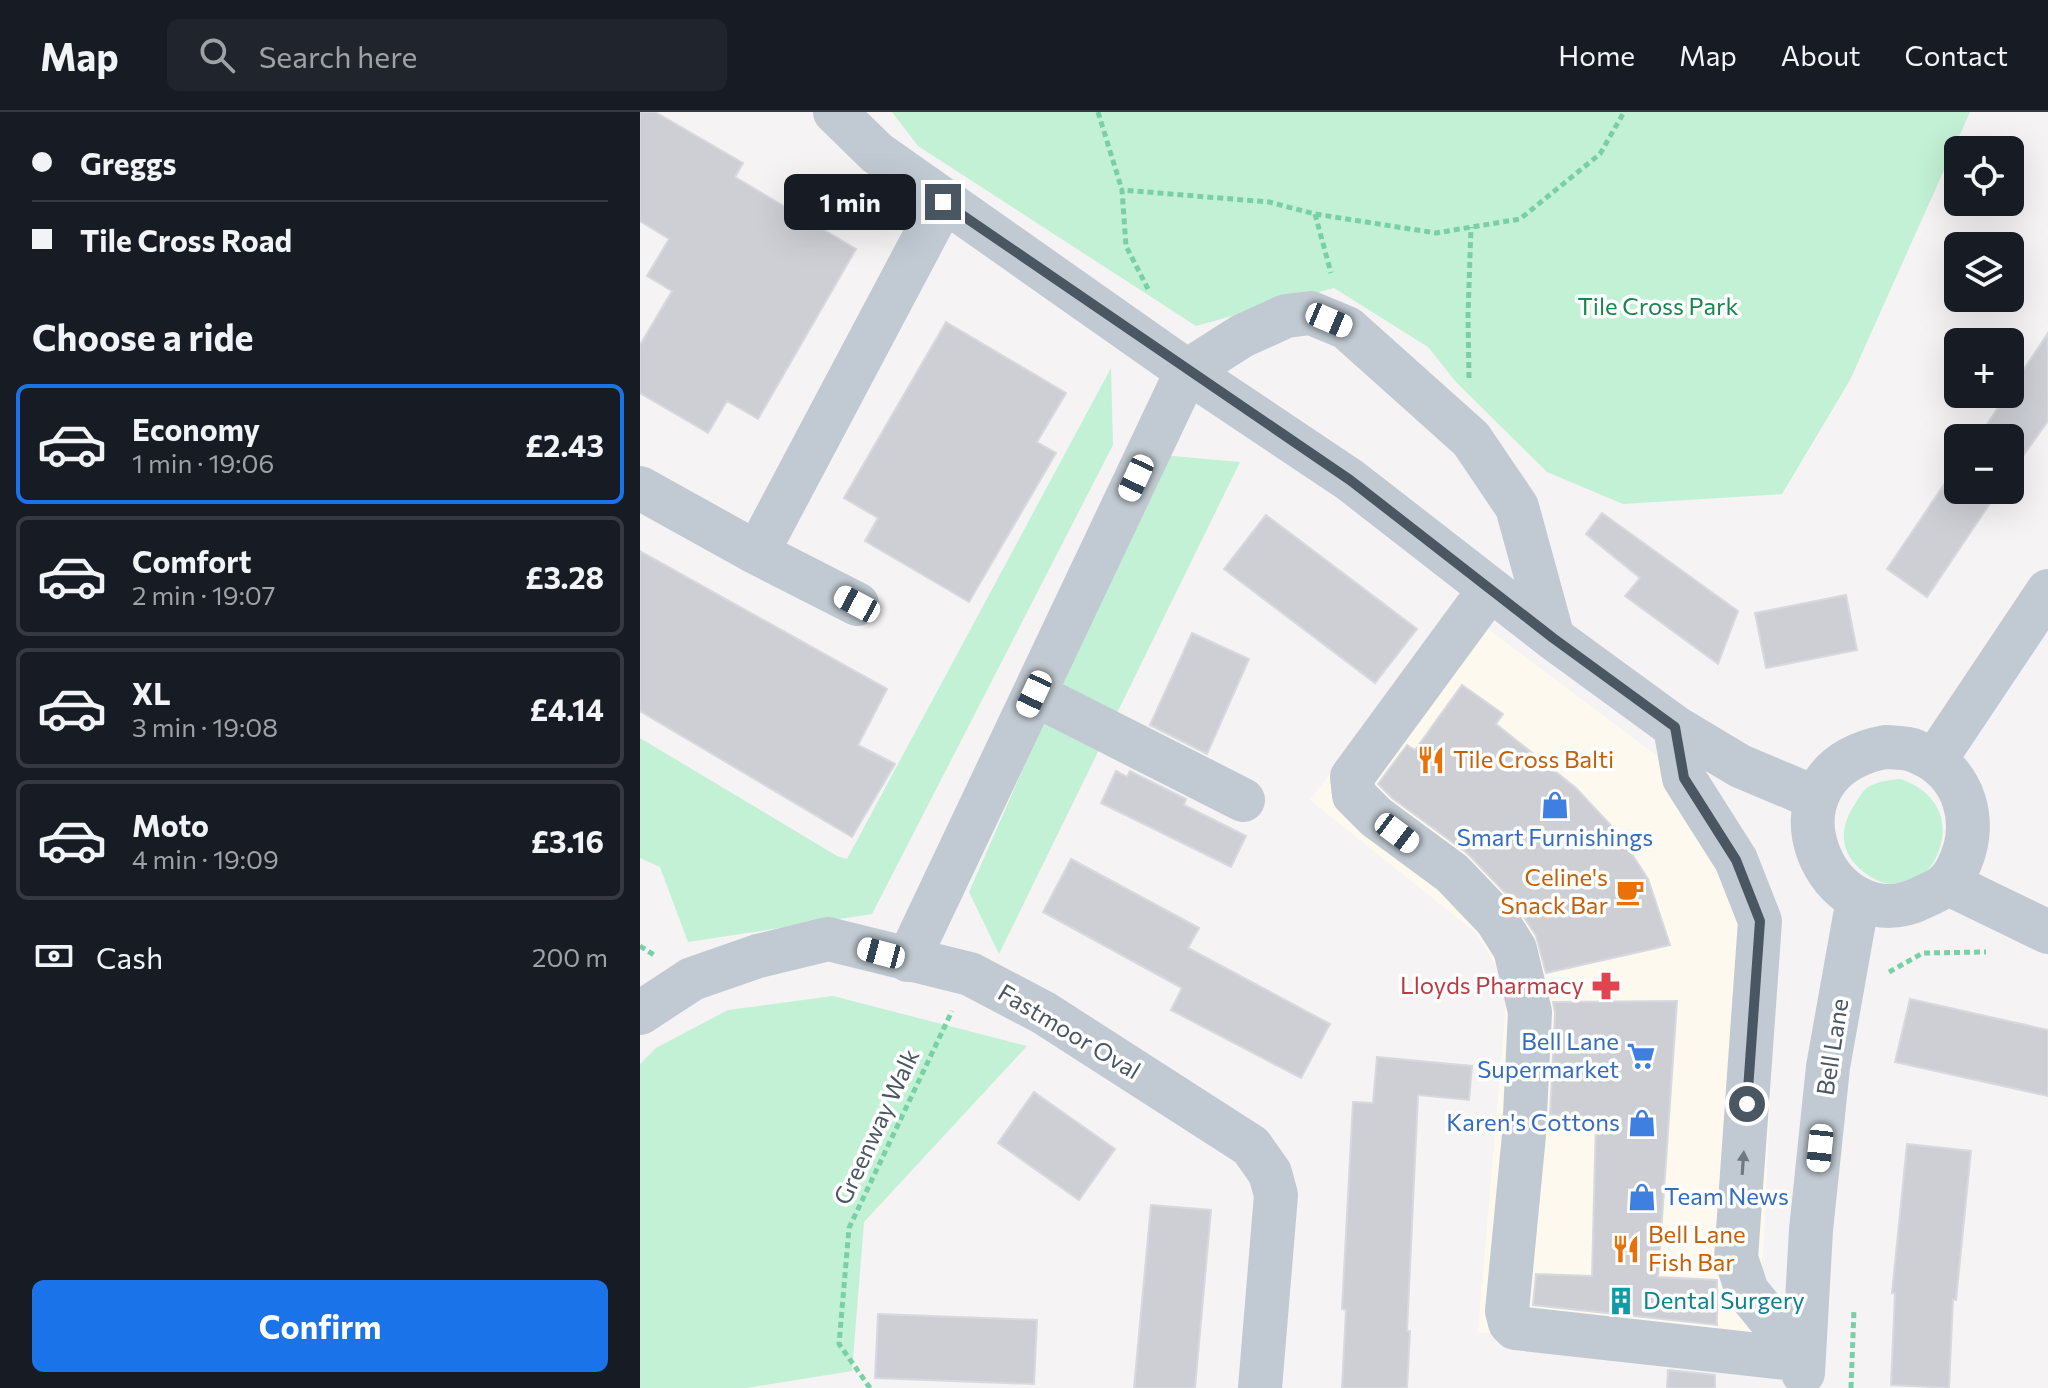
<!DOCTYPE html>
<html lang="en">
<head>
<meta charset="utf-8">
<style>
  body { margin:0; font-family:Commissioner,sans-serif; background:#20242c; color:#f1f3f6; height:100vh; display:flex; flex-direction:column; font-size:30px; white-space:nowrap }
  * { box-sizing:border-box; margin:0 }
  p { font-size:26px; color:#9ea1a6 }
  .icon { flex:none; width:44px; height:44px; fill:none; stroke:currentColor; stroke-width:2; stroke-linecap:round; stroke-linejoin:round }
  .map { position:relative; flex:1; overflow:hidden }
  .panel { display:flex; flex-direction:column; background:#171b24; width:640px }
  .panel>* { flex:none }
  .hud { display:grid; align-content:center; height:176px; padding:0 32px; background:#171b24 }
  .tools { position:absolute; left:1304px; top:24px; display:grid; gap:16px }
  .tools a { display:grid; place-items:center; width:80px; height:80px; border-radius:12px; background:#171b24; box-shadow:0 8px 32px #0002; font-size:40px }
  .end { position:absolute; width:36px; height:36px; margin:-18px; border:10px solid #4a5661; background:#fff; box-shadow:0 0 0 4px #fff }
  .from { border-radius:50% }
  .bubble { position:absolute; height:56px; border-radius:12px; background:#171b24; box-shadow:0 8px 32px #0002; font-size:26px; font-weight:700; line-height:56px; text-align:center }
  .car { position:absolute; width:24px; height:48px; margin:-24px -12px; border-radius:10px; box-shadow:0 0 6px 2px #0007; background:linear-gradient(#fff 24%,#345 0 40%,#fff 0 76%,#345 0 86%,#fff 0) }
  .hud b { display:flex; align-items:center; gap:28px; height:76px; font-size:30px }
  .hud b+b { border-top:2px solid #363941 }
  .hud i { width:20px; height:20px; background:#f1f3f6 }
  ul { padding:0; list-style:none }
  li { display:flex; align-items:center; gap:24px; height:120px; margin:0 16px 12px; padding:0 16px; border:4px solid #363941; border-radius:12px }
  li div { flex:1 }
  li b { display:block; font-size:30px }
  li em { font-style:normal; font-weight:700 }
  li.current { border-color:#1a73e8 }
  li>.icon { width:72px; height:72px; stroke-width:1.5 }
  h2 { padding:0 32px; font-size:36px; line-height:96px }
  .pay { display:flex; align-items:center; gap:20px; height:88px; padding:0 32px; font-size:30px }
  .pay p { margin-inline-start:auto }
  .primary-button { display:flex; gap:16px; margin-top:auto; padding:16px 32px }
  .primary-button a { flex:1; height:92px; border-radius:12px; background:#1a73e8; color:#fff; font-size:32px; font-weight:700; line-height:92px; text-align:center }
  header { display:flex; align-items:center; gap:48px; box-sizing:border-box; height:112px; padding:0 40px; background:#171b24; border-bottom:2px solid #363941 }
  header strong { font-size:38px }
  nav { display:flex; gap:44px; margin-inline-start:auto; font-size:28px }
  .search { width:560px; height:72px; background:#20242c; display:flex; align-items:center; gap:20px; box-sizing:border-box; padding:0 28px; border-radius:12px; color:#9ea1a6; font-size:30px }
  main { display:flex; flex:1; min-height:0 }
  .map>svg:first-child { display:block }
</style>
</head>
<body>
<header>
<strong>Map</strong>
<div class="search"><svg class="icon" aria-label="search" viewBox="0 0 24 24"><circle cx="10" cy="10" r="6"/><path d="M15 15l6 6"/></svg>Search here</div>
<nav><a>Home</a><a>Map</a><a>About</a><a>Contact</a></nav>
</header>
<main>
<section class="panel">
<div class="hud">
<b><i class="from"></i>Greggs</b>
<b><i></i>Tile Cross Road</b>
</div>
<h2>Choose a ride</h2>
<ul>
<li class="current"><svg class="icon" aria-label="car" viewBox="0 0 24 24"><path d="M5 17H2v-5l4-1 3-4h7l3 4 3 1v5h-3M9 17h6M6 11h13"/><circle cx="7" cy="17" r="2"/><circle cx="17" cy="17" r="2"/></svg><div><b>Economy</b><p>1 min · 19:06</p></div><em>£2.43</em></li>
<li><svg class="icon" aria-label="car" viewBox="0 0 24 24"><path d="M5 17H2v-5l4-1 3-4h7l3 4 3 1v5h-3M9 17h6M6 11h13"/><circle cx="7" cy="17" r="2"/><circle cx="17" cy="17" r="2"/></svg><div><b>Comfort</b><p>2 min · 19:07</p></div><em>£3.28</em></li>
<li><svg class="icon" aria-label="car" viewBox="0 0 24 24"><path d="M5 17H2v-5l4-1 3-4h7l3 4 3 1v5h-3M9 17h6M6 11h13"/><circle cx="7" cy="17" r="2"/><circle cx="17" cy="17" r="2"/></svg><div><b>XL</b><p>3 min · 19:08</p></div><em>£4.14</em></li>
<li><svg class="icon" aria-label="car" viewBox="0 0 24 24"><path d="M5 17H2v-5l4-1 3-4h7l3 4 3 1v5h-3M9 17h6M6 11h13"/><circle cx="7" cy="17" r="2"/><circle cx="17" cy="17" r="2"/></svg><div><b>Moto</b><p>4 min · 19:09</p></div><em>£3.16</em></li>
</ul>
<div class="pay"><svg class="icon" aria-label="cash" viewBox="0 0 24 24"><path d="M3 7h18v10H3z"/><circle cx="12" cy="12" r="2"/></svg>Cash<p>200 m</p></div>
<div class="primary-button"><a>Confirm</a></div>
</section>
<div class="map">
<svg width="1408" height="1276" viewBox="0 0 1408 1276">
  <rect width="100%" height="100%" fill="#f5f3f3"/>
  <path fill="#fdf9ef" d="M816,493L1068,682L1136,845L1124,1130L1112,1252L838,1220L866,890L858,857L835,820L670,688Z"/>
  <path fill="#c3f1d5" d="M252,0H1330L1210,268L1142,382L983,392L907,360L816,270L788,235L694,176L556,214L278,34Z
    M471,256L473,333L232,802L48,830L20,755L0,746V626L197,744L207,747Z
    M521,343L600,350L359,842L329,780Z
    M1260,667C1301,680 1315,718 1291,754C1285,763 1275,765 1265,769C1251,774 1243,772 1231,765C1201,746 1196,721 1215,692C1219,685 1224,677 1230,674C1240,669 1250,668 1260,667Z
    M193,884L387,934L224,1110L212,1259L106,1276H0V952L16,936L88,898Z"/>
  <path fill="#cdcfd5" stroke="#d7d9de" stroke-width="2" d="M0,0H15L103,51L95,65L216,137L118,307L87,289L68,321L0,281V233L32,179L7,164L29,127L0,109Z
    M306,210L426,281L397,330L416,341L329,490L225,429L238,406L204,386Z
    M1408,221V309L1370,362V326H1338L1367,282H1370V278Z
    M1318,352V378H1359L1287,485L1247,457Z
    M962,401L1098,499L1078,552L985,484L1000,466L946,422Z
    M626,403L777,517L735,571L584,457Z
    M0,439L247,577L218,633L255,652L212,725L0,599Z
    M1206,483L1217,538L1126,556L1115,501Z
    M552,521L609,547L567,642L510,613Z
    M822,573L863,602L856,612L936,676L979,722L1008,767L1030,833L906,861L896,824L874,790L827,741L752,686L738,672L767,633L775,638Z
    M476,659L487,665L490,659L546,687L544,693L606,724L591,755L461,691Z
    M431,747L559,816L548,836L690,912L661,966L531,898L542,876L403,800Z
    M1270,887L1408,918V984L1255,950Z
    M1037,889L1018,1165L1077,1168V1213L893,1193L896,1162L952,1164L956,1007L910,1003L915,901L913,890Z
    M737,945L832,954L829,988L778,983L767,1219H770L767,1276H702L706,1198L702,1197L713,990L733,991Z
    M394,980L475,1037L439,1088L358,1031Z
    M1267,1032L1331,1039L1316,1188L1313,1187L1309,1276L1251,1273L1255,1181H1252Z
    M511,1093L571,1098L555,1276H494Z
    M238,1202L397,1208L394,1272L235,1266Z
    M1028,1258L1075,1263V1276H1027Z"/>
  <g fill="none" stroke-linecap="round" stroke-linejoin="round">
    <path stroke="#7ad0a6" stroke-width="5" stroke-dasharray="6 4" stroke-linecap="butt" d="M458,0L482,78
      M675,102L691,161
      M508,177L486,134L482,78L629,90L675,102L796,121L880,107L960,42L984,0
      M829,266L828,203L831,115
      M0,834L14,843
      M1249,860L1283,841L1346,840
      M230,1276L199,1232L209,1116L312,899
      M1211,1276L1214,1197"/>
    <path stroke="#c1cad2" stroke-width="44" d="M195,0L237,41L547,259L710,368L913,526L1035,615L1100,654L1176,686
      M547,259L602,224L646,204L671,201L707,216L831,327L877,395L913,526
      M0,376L117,441L303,90
      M117,441L217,492
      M850,477L712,665L714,683L736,705L812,761L856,807L875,837L890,900L884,1023L867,1199L870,1211L875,1216L1163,1248
      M394,582L603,688
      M1035,615L1044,666L1096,748L1120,809L1096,1146L1107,1179L1163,1248
      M1245,635C1255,636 1266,635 1275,639C1326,658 1341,713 1316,759C1308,774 1298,778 1283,785C1187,835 1111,661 1245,635Z
      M1295,648L1408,479
      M1309,772L1408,820
      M268,848L547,259
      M0,901L52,867L118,844L188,827L330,862L404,901L611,1034L630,1061L636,1083L620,1276
      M1163,1261L1171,1118L1188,955L1218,787"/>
  </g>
  <defs><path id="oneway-solid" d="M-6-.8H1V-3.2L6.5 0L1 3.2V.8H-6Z" transform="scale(2)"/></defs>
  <use fill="#6e7983" href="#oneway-solid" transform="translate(1103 1051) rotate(-86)"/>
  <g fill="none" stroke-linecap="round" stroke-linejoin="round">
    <path stroke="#4a5661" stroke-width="10" d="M303,90L710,368L913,526L1035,615L1044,666L1096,748L1120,809L1107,992"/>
  </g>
  <defs>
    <symbol id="restaurant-bare" viewBox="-9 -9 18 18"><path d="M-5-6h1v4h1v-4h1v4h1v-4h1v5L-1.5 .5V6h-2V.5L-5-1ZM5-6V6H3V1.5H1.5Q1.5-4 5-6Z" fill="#e8710a" stroke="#fff" stroke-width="2.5" paint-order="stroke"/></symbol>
    <symbol id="shop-bare" viewBox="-9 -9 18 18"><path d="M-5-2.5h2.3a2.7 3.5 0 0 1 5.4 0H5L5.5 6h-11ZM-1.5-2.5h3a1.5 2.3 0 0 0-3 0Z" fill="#3f7fe0" stroke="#fff" stroke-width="2.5" paint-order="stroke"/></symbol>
    <symbol id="cafe-bare" viewBox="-9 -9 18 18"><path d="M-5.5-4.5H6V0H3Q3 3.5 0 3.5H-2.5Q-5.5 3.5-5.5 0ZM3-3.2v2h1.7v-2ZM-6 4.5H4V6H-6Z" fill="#e8710a" stroke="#fff" stroke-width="2.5" paint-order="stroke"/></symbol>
    <symbol id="pharmacy-bare" viewBox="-9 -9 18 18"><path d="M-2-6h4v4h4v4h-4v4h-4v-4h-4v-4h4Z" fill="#e0444e" stroke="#fff" stroke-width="2.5" paint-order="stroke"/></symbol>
    <symbol id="supermarket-bare" viewBox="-9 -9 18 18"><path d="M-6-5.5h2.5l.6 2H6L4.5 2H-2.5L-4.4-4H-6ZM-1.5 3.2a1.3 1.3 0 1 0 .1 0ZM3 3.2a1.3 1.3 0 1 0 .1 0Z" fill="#3f7fe0" stroke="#fff" stroke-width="2.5" paint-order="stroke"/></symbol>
    <symbol id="building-bare" viewBox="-9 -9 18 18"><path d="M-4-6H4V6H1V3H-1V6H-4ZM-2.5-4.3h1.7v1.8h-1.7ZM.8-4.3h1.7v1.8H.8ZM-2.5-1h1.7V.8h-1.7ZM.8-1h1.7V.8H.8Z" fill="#0f9aa8" stroke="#fff" stroke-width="2.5" paint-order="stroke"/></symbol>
  </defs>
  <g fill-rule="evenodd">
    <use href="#restaurant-bare" x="771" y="628" width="40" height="40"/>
    <use href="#shop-bare" x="895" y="673" width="40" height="40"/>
    <use href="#cafe-bare" x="970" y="760" width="40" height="40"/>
    <use href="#pharmacy-bare" x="946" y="854" width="40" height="40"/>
    <use href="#supermarket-bare" x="981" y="924" width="40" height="40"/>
    <use href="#shop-bare" x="982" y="991" width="40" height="40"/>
    <use href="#shop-bare" x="982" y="1065" width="40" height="40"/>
    <use href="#restaurant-bare" x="966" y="1117" width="40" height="40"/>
    <use href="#building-bare" x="961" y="1169" width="40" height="40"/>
  </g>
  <g text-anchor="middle" stroke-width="7" stroke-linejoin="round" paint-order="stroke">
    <g font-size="24" fill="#17864f" stroke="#fff">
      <text x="1018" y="203">Tile Cross Park</text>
    </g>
    <g font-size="24" fill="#c56008" stroke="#fff" text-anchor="start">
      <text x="813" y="656">Tile Cross Balti</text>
      <text x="968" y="774" text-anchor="end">Celine's<tspan x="968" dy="28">Snack Bar</tspan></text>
      <text x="1008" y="1131">Bell Lane<tspan x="1008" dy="28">Fish Bar</tspan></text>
    </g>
    <g font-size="24" fill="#366cbe" stroke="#fff" text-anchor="end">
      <text x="915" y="734" text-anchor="middle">Smart Furnishings</text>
      <text x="979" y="938">Bell Lane<tspan x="979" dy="28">Supermarket</tspan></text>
      <text x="980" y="1019">Karen's Cottons</text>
      <text x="1024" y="1093" text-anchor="start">Team News</text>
    </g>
    <g font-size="24" fill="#be3a42" stroke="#fff" text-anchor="end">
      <text x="944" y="882">Lloyds Pharmacy</text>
    </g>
    <g font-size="24" fill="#4a5661" stroke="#fff">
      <text transform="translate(429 920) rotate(31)" y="8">Fastmoor Oval</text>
      <text transform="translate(1193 935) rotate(-81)" y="8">Bell Lane</text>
      <text transform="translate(237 1015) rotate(-65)" y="8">Greenway Walk</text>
    </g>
    <g font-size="24" fill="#0d838f" stroke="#fff" text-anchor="start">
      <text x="1003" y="1197">Dental Surgery</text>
    </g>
  </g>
</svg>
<div class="tools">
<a><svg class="icon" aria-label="locate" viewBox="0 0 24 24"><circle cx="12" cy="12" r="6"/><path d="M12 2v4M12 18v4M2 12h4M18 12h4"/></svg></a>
<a><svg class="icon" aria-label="layers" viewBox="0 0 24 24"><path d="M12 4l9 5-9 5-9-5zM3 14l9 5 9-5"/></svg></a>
<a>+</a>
<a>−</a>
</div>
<i class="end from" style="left:1107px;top:992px"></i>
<i class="end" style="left:303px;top:90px"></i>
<div class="bubble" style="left:144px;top:62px;width:132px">1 min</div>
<i class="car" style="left:689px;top:208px;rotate:113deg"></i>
<i class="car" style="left:496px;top:366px;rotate:205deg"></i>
<i class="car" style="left:217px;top:492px;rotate:298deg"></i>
<i class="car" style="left:394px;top:582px;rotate:205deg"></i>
<i class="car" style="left:757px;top:721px;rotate:127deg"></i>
<i class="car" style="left:241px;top:841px;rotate:285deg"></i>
<i class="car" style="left:1180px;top:1036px;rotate:186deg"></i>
</div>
</main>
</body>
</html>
